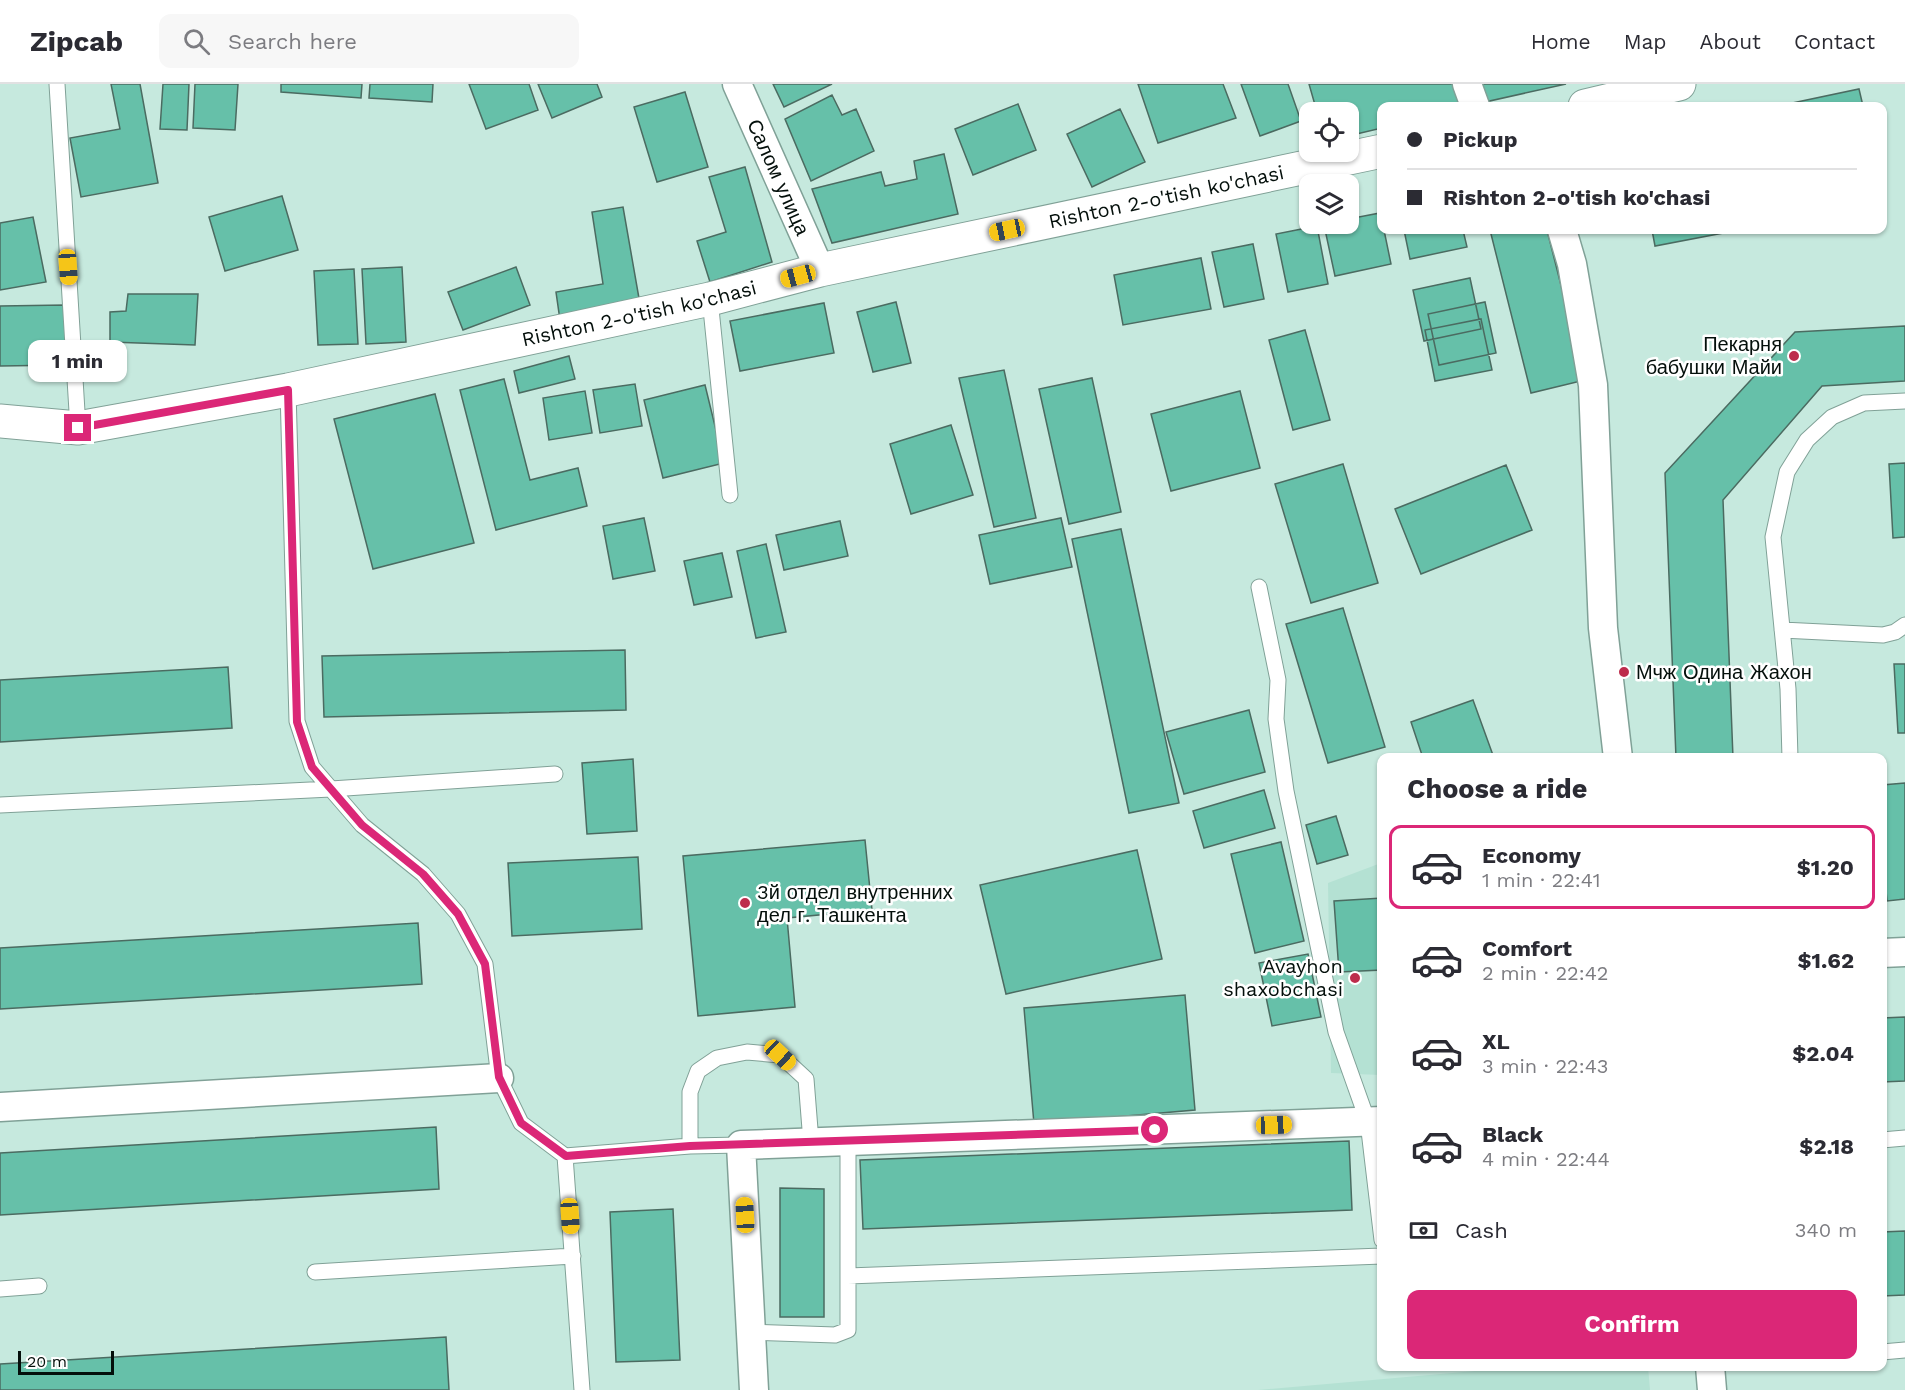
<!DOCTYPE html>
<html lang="en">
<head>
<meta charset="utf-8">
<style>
  body { margin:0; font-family:"Work Sans",sans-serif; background:#f7f7f7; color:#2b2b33; height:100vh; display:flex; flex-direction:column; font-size:22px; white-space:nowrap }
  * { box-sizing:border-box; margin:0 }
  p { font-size:20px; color:#7c7c81 }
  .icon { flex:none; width:33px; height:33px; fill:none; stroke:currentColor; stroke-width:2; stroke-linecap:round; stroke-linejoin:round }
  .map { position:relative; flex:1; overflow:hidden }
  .side { position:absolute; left:1377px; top:669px; width:510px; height:618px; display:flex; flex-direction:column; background:#fff; border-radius:12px; box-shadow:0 2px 4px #0004 }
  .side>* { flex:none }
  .hud { position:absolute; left:1377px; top:18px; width:510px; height:132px; border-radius:12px; box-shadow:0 2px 4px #0004; display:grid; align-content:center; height:132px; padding:0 30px; background:#fff }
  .fabs { position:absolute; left:1299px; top:18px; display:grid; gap:12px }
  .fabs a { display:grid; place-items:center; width:60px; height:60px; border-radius:12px; background:#fff; box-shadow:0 2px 4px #0004; font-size:30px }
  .scale { position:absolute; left:18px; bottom:15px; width:96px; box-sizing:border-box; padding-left:6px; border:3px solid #040f0b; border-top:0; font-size:16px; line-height:21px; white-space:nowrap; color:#040f0b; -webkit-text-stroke:4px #fff; paint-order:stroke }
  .end { position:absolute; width:27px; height:27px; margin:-14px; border:8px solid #db2777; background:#fff; box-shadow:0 0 0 3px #fff }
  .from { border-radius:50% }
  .bubble { position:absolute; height:42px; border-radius:12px; background:#fff; box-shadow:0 2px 4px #0004; font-size:20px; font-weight:700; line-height:42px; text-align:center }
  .car { position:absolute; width:18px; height:36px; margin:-18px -9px; border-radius:8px; box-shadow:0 0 4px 2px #0007; background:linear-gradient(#f5c518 24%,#345 0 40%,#f5c518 0 76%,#345 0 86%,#f5c518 0) }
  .hud b { display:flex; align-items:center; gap:21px; height:57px; font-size:22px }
  .hud b+b { border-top:2px solid #e1e1e2 }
  .hud i { width:15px; height:15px; background:#2b2b33 }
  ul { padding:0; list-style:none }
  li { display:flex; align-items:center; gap:18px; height:84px; margin:0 12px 9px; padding:0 18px; border:3px solid transparent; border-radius:12px }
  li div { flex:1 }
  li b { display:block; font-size:22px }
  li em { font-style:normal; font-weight:700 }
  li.active { border-color:#db2777 }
  li>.icon { width:54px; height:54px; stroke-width:1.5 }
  h2 { padding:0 30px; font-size:27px; line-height:72px }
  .pay { display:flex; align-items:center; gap:15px; height:66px; padding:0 30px; font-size:22px }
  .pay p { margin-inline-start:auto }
  .button { display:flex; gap:12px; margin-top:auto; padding:12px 30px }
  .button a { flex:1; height:69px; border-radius:12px; background:#db2777; color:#fff; font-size:24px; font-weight:700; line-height:69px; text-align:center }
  header { display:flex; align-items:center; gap:36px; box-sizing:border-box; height:84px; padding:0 30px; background:#fff; border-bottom:2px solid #e1e1e2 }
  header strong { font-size:28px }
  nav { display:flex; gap:33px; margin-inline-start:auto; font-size:21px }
  .search { width:420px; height:54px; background:#f7f7f7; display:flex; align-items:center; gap:15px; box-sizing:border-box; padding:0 21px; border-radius:12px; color:#7c7c81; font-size:22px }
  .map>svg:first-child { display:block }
</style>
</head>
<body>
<header>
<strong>Zipcab</strong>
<div class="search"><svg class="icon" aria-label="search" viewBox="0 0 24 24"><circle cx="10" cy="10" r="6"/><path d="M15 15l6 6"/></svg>Search here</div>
<nav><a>Home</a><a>Map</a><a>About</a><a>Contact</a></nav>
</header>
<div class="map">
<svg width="1905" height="1306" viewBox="0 0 1905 1306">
  <rect width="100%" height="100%" fill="#c6e9de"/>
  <path fill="#b4e1d3" d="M1381,779V991L1331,989L1328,799Z
    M1532,1282L1648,1283L1650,1306H1258Z"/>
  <path fill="#66c0a9" stroke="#4b6b61" stroke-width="1.5" d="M111,0H140L158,99L81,113L70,54L120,45Z
    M163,0H189L187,46L160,45Z
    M195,0H238L235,46L193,44Z
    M281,0H362L361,14L281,8Z
    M370,0H433L432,18L369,14Z
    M469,0H529L538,26L486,45Z
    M538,0H597L602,13L552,34Z
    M773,0H832L784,23Z
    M1138,0H1223L1236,34L1158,59Z
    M1241,0H1288L1301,37L1260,52Z
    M1309,0H1453L1463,22H1382V44L1348,52V28H1317Z
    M1481,0H1566L1485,18Z
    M1859,5L1863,22H1778Z
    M685,8L708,83L657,98L634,23Z
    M832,11L842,31L856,25L874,67L811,97L785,35Z
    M1018,20L1036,66L973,91L955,45Z
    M1120,25L1145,78L1092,103L1067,50Z
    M944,70L958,130L832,159L812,105L881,88L885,102L917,95L914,77Z
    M745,83L772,178L710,198L697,157L726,148L709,93Z
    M282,112L298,166L225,187L209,133Z
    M623,123L640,220L560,236L556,208L603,200L592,128Z
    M1380,129L1382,146H1384L1391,180L1335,192L1324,141L1348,140V135Z
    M33,133L46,198L0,206V139Z
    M1317,142L1328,200L1288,208L1276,150Z
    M1404,146H1463L1467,163L1410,175Z
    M1490,146H1547L1585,296L1531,309Z
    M1652,146H1739L1655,162Z
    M1253,160L1264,215L1224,223L1212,168Z
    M1201,174L1211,225L1123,241L1114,191Z
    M402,183L406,258L366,260L362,185Z
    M516,183L530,221L463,246L448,208Z
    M354,185L358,260L318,261L314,187Z
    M1470,194L1481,245L1424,257L1413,206Z
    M128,210H198L195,261L110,258V228L126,227Z
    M896,218L911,279L873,288L857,228Z
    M1485,218L1496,269L1439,281L1428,230Z
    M824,219L834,269L740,287L730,237Z
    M65,221V281L0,282V222Z
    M1481,235L1492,286L1435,297L1425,246Z
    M1905,242V297L1822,302L1723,416L1733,674H1676L1665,389L1795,248Z
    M1305,246L1330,336L1293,346L1269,256Z
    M569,272L575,295L519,309L514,287Z
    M1004,286L1036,434L994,443L959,294Z
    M1092,294L1121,428L1069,440L1039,305Z
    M504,295L530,396L578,384L587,422L496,446L460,306Z
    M635,300L642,342L600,349L593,306Z
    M705,301L724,379L663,394L644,316Z
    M585,307L592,349L549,356L543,314Z
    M1240,307L1260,384L1171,407L1151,330Z
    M435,310L474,459L373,485L334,335Z
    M951,341L973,411L911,430L890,360Z
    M1905,379V453L1893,454L1889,380Z
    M1343,380L1378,499L1311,519L1275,400Z
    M1506,381L1532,446L1421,490L1395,425Z
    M644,434L655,487L613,495L603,442Z
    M1061,434L1072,483L990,500L979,451Z
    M840,437L848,472L784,486L776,451Z
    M1121,445L1179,719L1129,729L1072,455Z
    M766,460L786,548L756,554L737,467Z
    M722,469L732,513L694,521L684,477Z
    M1343,524L1385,663L1328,679L1286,540Z
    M625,566L626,626L324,633L322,572Z
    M1894,580H1905V649H1898Z
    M228,583L232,644L0,658V596Z
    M1473,616L1494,674H1423L1411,638Z
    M1249,626L1265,688L1184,710L1166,648Z
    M633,675L637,747L587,750L582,679Z
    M1905,699V815L1887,817L1882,766V701Z
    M1264,706L1275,744L1204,764L1193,727Z
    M1336,732L1348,771L1317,780L1306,741Z
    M865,756L872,826L787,834L795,923L698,932L683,772Z
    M1281,758L1304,857L1255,869L1231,770Z
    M1137,766L1162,875L1006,910L980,801Z
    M638,773L642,845L512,852L508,779Z
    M1382,814V886L1339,888L1334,817Z
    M418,839L422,900L0,925V864Z
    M1308,870L1321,933L1272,942L1259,879Z
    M1185,911L1195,1026L1034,1040L1024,924Z
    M1905,933V997L1882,998V934Z
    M436,1043L439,1105L0,1131V1069Z
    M1349,1057L1352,1126L863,1145L860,1076Z
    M780,1104L824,1105V1233H780Z
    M673,1125L680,1276L616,1278L610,1128Z
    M1905,1147V1211L1882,1212V1148Z
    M446,1253L449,1306H0V1280Z"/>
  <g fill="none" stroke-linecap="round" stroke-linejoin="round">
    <defs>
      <path id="lane" d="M57,0L78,344
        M710,215L730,411
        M288,306L297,637L312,683L362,741L423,790L458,830L485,880L499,994L521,1039L565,1072L690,1062L741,1061
        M1259,503L1278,596L1276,635L1286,707L1336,948L1368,1038L1382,1156
        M1782,546L1883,551L1895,548L1905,541
        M1790,674L1788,605L1773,453L1787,388L1807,356L1832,333L1864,319L1905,317
        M0,721L331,705L555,690
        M1882,1056L1905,1054
        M690,1062V1008L698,987L717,974L747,968L780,971L806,995L811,1058
        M565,1072L582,1306
        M315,1188L573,1172
        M848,1192L1382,1172
        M0,1205L39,1202
        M751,1248L835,1251L848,1246V1057
        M1882,1268L1905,1266"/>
      <g id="street">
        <path id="s1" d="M737,0L820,186"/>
        <path d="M1467,0L1475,22"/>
        <path d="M1562,146L1572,180L1593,301L1603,544L1618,674"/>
        <path d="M1882,869L1905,868"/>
        <path d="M0,1023L499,994"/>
        <path d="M1710,1282L1712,1306"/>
        <path d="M754,1306L741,1061L1382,1037"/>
      </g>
      <g id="secondary">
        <path d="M1585,22L1679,0"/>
        <path id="s2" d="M0,337L78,344L288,306L710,215L820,186L1382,67"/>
      </g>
    </defs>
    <use href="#lane" stroke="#80a197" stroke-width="17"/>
    <use href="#street" stroke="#80a197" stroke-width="31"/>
    <use href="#secondary" stroke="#80a197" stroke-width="35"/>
    <use href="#lane" stroke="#fff" stroke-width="15"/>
    <use href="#street" stroke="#fff" stroke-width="28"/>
    <use href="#secondary" stroke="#fff" stroke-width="33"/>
  </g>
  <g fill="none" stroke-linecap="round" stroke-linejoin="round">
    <path stroke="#db2777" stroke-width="8" d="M78,344L288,306L297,638L312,683L362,741L423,790L458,830L485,880L499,993L521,1039L566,1072L690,1062L1155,1046"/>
  </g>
  <g fill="#bd2c4c" stroke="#fff" stroke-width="2">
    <circle cx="1794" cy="272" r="6"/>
    <circle cx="1624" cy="588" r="6"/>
    <circle cx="745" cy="819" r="6"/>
    <circle cx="1355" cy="894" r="6"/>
  </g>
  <g text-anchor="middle" stroke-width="5" stroke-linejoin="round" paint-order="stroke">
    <g font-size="20" fill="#040f0b" stroke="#fff">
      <text dy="7" stroke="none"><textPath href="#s1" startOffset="102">Салом улица</textPath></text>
      <text dy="7" stroke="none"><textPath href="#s2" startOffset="1191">Rishton 2-o'tish ko'chasi</textPath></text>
      <text dy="7" stroke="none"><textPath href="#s2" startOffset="651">Rishton 2-o'tish ko'chasi</textPath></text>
    </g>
    <g font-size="20" fill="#040f0b" stroke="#fff" text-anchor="end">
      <text x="1782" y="267">Пекарня<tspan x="1782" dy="23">бабушки Майи</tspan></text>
      <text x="1636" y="595" text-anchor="start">Мчж Одина Жахон</text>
      <text x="757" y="815" text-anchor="start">3й отдел внутренних<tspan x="757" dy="23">дел г. Ташкента</tspan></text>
      <text x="1343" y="889">Avayhon<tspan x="1343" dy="23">shaxobchasi</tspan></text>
    </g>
  </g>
</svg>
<div class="fabs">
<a><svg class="icon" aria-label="locate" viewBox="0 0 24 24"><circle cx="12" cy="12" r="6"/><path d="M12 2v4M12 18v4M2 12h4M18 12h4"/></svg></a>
<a><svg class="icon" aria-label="layers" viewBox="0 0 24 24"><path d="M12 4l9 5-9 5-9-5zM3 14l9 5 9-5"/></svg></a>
</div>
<div class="scale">20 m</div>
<i class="end from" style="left:1155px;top:1046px"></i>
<i class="end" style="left:78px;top:344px"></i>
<div class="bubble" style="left:28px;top:256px;width:99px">1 min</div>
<i class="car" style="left:1007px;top:146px;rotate:258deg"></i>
<i class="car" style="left:68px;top:183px;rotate:176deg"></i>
<i class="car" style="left:798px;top:192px;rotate:255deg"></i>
<i class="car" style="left:780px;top:971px;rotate:133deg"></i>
<i class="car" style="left:1274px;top:1041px;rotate:88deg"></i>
<i class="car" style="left:745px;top:1131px;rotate:357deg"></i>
<i class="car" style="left:570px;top:1132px;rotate:176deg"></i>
<div class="hud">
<b><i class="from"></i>Pickup</b>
<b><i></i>Rishton 2-o'tish ko'chasi</b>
</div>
<section class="side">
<h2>Choose a ride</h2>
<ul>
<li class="active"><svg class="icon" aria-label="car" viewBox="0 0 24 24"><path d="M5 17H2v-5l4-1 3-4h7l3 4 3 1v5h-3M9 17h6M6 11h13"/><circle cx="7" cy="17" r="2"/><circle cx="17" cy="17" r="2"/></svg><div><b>Economy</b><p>1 min · 22:41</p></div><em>$1.20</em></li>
<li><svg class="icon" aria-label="car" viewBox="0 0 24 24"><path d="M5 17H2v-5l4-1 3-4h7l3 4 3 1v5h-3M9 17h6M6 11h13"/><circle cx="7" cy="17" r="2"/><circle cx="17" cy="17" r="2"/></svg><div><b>Comfort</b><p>2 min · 22:42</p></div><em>$1.62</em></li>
<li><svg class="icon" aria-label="car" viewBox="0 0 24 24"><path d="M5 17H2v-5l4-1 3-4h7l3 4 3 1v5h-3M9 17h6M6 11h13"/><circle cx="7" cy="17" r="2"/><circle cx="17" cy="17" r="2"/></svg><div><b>XL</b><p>3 min · 22:43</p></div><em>$2.04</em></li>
<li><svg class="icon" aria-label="car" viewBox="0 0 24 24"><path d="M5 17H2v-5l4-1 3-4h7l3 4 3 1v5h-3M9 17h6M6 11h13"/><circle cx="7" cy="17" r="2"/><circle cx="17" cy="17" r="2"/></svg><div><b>Black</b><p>4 min · 22:44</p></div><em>$2.18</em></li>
</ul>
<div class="pay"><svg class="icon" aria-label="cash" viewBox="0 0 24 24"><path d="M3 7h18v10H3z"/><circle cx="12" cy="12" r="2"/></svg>Cash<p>340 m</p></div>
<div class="button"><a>Confirm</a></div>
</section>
</div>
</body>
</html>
